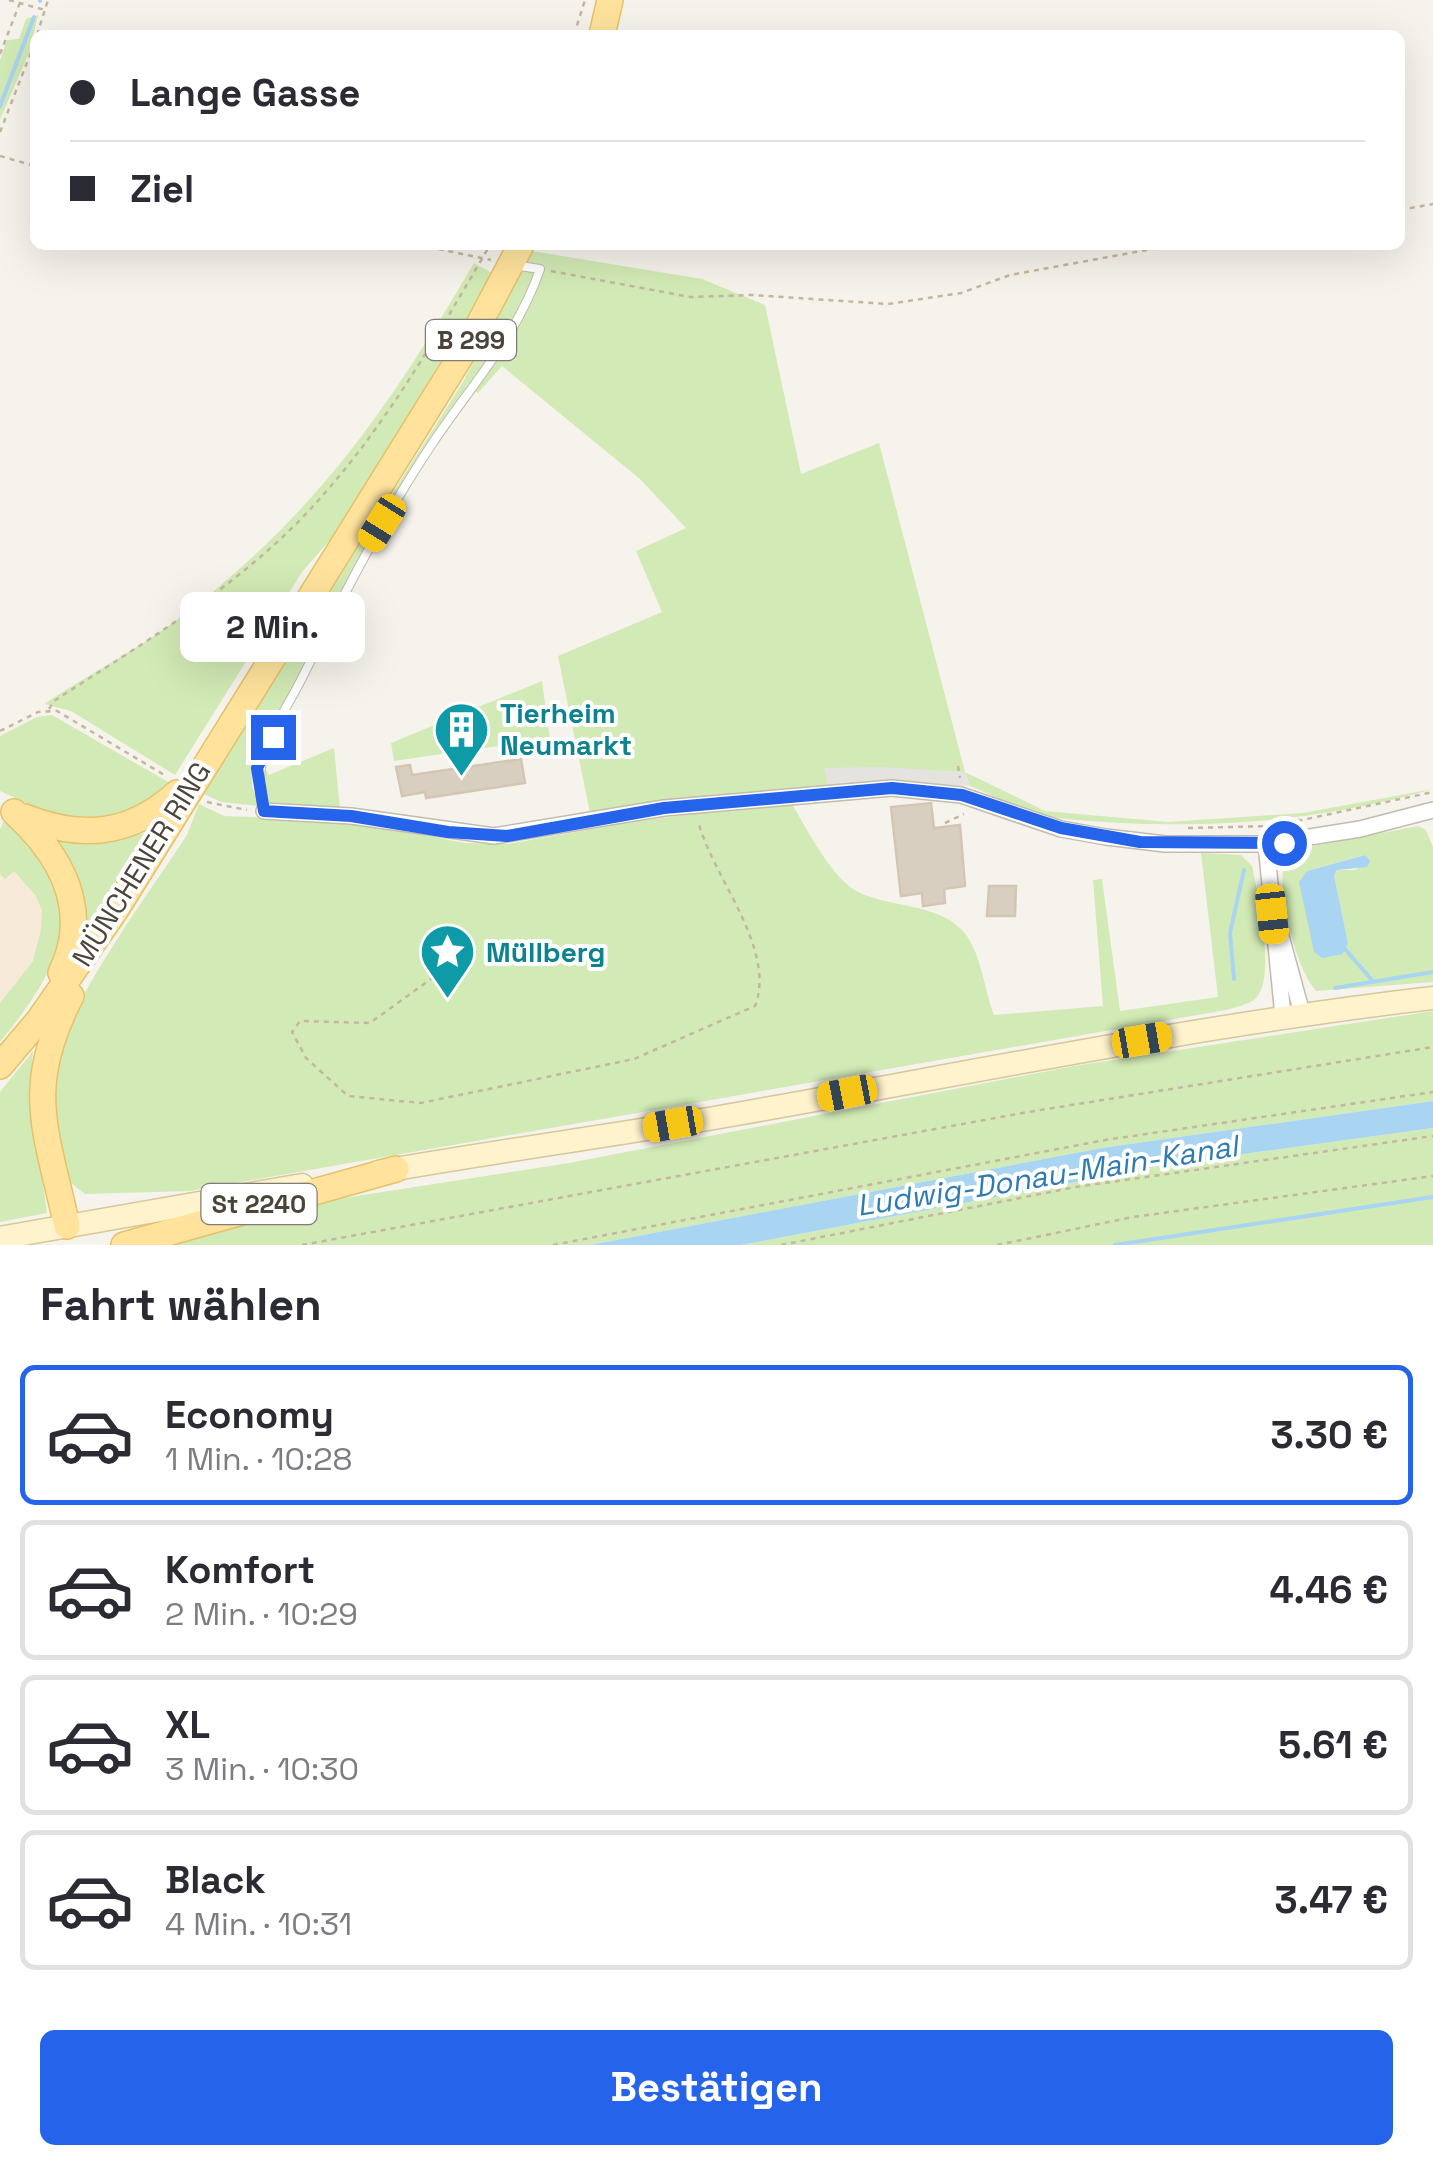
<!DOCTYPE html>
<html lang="de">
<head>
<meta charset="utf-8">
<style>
  body { margin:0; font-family:"Space Grotesk",sans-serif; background:#f7f7f7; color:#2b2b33; height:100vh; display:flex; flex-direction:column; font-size:38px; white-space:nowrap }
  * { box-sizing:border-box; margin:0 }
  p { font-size:32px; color:#7c7c81 }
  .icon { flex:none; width:55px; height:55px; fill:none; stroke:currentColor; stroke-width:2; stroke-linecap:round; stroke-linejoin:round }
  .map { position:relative; height:1245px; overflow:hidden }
  .side { display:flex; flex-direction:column; background:#fff; flex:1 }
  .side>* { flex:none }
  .guide { position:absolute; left:30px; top:30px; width:1375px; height:220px; border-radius:15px; box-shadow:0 10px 40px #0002; display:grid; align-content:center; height:220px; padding:0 40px; background:#fff }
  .end { position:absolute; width:45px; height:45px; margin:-22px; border:12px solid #2563eb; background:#fff; box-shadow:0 0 0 5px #fff }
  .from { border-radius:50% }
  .bubble { position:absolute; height:70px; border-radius:15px; background:#fff; box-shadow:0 10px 40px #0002; font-size:32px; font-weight:700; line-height:70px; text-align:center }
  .car { position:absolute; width:30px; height:60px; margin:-30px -15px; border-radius:12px; box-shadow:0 0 8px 2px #0007; background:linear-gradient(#f5c518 24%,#345 0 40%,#f5c518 0 76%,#345 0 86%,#f5c518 0) }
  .guide b { display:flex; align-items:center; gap:35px; height:95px; font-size:38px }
  .guide b+b { border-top:2px solid #e1e1e2 }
  .guide i { width:25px; height:25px; background:#2b2b33 }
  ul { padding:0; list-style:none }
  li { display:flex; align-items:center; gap:30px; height:140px; margin:0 20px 15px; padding:0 20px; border:5px solid #e1e1e2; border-radius:15px }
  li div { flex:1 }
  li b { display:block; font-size:38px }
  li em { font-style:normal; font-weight:700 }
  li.selected { border-color:#2563eb }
  li>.icon { width:90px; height:90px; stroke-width:1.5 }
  h2 { padding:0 40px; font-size:45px; line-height:120px }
  .primary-button { display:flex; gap:20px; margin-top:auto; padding:20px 40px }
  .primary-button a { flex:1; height:115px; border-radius:15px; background:#2563eb; color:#fff; font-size:40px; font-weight:700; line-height:115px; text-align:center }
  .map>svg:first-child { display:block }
</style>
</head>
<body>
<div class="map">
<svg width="1433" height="1245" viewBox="0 0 1433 1245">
  <rect width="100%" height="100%" fill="#f6f3ec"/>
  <path fill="#f7ead8" d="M13,870L36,896L42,911L41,929L33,961L0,1003V874L5,878Z"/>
  <path fill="#d2eab5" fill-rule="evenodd" d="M38,15L29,53L0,119V60L7,40L19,39L26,19Z
    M532,251L702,279L765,305L801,474L879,443L965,772L1045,811L1168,822L1303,813L1433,789C1309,825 1183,831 1056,818C1028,815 996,796 970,786L965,772L825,768L828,787L590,813L558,656L662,612L636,551L686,528L640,479L502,366L478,393L469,387L383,513L253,768L252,786L259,806L221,802L202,793L463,382Z
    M474,263L494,274L335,534L302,572L175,775L71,711L44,704C94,671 151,642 198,604C326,501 392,402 474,263Z
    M542,681L550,739L478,749L471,710Z
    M52,715L170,783L162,796L97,824L41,810L0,791V736L37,717Z
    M449,719L455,752L394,761L391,743Z
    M334,748L340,809L273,805L267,800L264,766L269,775Z
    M791,802C806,828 833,881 860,893C891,907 936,904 961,929C981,949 984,989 994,1015L1103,1006L1093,880L1102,879L1120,1011L1218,997L1201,853L1241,855L1252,866C1258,893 1276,978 1256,998C1248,1005 1236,1007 1226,1010L190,1191L85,1194L71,1183C58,1157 49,1107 52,1077C59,1013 150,892 187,835L199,804L224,816L347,821L465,843L508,844L638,821Z
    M5,819C24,833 33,847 45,866C86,931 41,991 0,1042V1003L33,961L41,929L42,911L36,896L14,871L5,879L0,874V829Z
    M1418,826L1426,830L1433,847V982L1316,991C1297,971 1275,889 1285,863L1309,847ZM1364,855L1370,861L1355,870H1337L1334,877L1348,943L1343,954L1307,871Z
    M148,832L84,937L79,884L56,839L108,842Z
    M1433,1011V1101L1102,1148L590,1245H160L292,1206L569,1163L1074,1066Z
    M33,1051L30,1088L47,1213L0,1222V1092Z
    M1433,1128V1245H741L1171,1164Z"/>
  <path fill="#e5e3e0" d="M881,767L965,772L970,786L904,782L828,787L824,768Z"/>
  <path fill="#a9d4f2" d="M1365,855L1370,861L1367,867L1337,870L1334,876L1348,943L1343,954L1322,958L1314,952L1299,882L1307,871Z
    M1433,1101V1128L1171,1164L741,1245H590L1102,1148Z"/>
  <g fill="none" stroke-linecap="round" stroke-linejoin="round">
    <path stroke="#a9d4f2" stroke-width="4" d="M40,1V0
      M0,106L34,17
      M1345,949L1371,979
      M1234,979L1230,933L1244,870
      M1335,988L1433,972
      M1115,1245L1433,1197"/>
  </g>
  <path fill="#d8cfc1" stroke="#d3c7b4" stroke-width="2.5" d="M521,759L525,783L426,798L425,792L402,796L396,767L410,765L412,775Z
    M931,803L934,828L960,825L965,886L944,889L945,903L923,906L922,893L901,896L891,807Z
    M989,886H1016L1015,916H987Z"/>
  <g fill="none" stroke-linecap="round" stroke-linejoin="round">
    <defs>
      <path id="service" d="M264,811C248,759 279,724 302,678C342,598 382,519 432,444C470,387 518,335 540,269L513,265"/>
      <path id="minor" d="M264,811L351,816L494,836L664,808L892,788L961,795L1061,829L1106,837L1165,844H1266L1360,829L1433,810
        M1266,844L1283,1016
        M1281,936L1302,1013"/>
      <path id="secondary" d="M378,1172C497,1151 618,1135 737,1114C969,1073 1199,1025 1433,998
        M0,1238L302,1185"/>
      <path id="primary" d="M602,35L610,0
        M14,812C61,855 92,910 61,973
        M25,817C82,840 131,835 177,793
        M0,1066L39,1020L115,911L470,341L521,245
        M67,1226C46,1129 23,1089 71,996
        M124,1245L396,1169"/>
    </defs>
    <use href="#service" stroke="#c2bbae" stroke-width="10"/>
    <use href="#minor" stroke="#c2bbae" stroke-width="18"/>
    <use href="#secondary" stroke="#d6c79b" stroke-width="25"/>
    <use href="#primary" stroke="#e6c16a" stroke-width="28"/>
    <path stroke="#c4b79f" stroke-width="2.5" stroke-dasharray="5 5" stroke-linecap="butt" d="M9,0L45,10
      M37,35L48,0
      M574,35L585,0
      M0,54L21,0
      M0,132L35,42
      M0,156L35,166
      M1400,210L1433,204
      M419,245L491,260
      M551,271L690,297L752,295L888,304L961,293L1010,275L1174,245
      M49,709L54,701C137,647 223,596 294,526C376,444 432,344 490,245
      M0,731L38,712L57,711L166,776
      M958,766L960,778
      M207,802L247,810
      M945,823L964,814
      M1188,828L1274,826L1433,792
      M442,971L370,1023L300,1021L292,1032L306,1058L348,1096L421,1103L634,1059L755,1006C777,949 712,876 698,821
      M302,1245L1028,1112L1433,1047
      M553,1245L1105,1140L1433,1092
      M781,1245L1076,1187L1433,1136
      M997,1245L1133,1217L1433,1176"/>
    <use href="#service" stroke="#fff" stroke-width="8"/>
    <use href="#minor" stroke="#fff" stroke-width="15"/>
    <use href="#secondary" stroke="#fff3cd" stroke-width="22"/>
    <use href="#primary" stroke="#ffe39c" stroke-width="25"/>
  </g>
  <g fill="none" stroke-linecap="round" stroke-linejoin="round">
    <path stroke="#2563eb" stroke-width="12" d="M273,737L257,768L264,811L351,816L448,832L507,836L664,808L892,788L962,795L1061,828L1140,842L1284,843"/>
  </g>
  <defs>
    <symbol id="building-pin" viewBox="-11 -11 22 30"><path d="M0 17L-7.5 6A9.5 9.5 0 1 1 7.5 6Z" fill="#0f9aa8" stroke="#fff"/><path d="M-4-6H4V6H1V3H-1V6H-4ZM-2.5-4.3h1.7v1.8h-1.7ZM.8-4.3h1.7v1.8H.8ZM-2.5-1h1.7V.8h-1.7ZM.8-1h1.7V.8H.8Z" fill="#fff"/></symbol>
    <symbol id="sight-pin" viewBox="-11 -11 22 30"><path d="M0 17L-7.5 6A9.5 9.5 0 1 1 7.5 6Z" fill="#0f9aa8" stroke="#fff"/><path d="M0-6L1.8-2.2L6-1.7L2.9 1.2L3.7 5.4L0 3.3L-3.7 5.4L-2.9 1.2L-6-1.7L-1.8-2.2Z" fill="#fff"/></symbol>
  </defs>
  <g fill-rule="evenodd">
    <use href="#building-pin" x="430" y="698" width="63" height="86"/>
    <use href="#sight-pin" x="416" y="920" width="63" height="86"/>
  </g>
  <g text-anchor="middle" stroke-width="8" stroke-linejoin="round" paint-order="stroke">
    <g fill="#fff" stroke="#817c74" stroke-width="2.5">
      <rect x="426" y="320" width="90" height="40" rx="8"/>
      <rect x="201.5" y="1184" width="115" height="40" rx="8"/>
    </g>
    <g font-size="25" font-weight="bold" fill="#4b4439">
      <text x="471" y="349">B 299</text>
      <text x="259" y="1213">St 2240</text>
    </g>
    <g font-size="28" font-weight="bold" fill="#0d838f" stroke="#fff" text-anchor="start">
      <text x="500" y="723">Tierheim<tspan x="500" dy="32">Neumarkt</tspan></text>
      <text x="486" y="962">Müllberg</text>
    </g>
    <g font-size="28" fill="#4b4439" stroke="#fff">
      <text transform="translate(141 864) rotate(-58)" y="10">MÜNCHENER RING</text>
    </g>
    <g font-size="30" font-style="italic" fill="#2e7ab2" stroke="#fff">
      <text transform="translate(1047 1176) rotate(-9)" y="10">Ludwig-Donau-Main-Kanal</text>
    </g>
  </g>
</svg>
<i class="end from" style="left:1284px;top:843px"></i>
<i class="end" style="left:273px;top:737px"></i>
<div class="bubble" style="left:180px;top:592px;width:185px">2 Min.</div>
<i class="car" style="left:382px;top:523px;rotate:212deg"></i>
<i class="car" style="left:1272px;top:914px;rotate:174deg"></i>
<i class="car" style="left:1142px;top:1040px;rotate:80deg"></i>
<i class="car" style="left:847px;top:1093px;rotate:259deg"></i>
<i class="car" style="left:673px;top:1124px;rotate:260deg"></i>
<div class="guide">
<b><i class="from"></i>Lange Gasse</b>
<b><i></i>Ziel</b>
</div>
</div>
<section class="side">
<h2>Fahrt wählen</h2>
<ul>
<li class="selected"><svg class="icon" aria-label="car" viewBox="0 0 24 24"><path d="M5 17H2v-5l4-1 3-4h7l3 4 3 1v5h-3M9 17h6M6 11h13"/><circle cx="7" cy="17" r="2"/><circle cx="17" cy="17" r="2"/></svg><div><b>Economy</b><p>1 Min. · 10:28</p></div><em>3.30 €</em></li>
<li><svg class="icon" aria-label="car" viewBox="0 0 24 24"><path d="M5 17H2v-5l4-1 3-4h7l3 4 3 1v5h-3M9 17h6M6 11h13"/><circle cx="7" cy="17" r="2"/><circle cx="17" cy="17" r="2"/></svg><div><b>Komfort</b><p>2 Min. · 10:29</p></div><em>4.46 €</em></li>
<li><svg class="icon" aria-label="car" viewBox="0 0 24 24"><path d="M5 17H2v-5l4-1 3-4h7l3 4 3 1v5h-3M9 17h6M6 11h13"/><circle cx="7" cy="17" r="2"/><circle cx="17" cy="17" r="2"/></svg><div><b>XL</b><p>3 Min. · 10:30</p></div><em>5.61 €</em></li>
<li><svg class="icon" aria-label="car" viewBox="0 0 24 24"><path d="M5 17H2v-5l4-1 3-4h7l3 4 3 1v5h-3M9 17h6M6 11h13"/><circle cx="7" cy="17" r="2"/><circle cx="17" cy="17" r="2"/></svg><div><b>Black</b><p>4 Min. · 10:31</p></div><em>3.47 €</em></li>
</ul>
<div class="primary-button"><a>Bestätigen</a></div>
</section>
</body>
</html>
